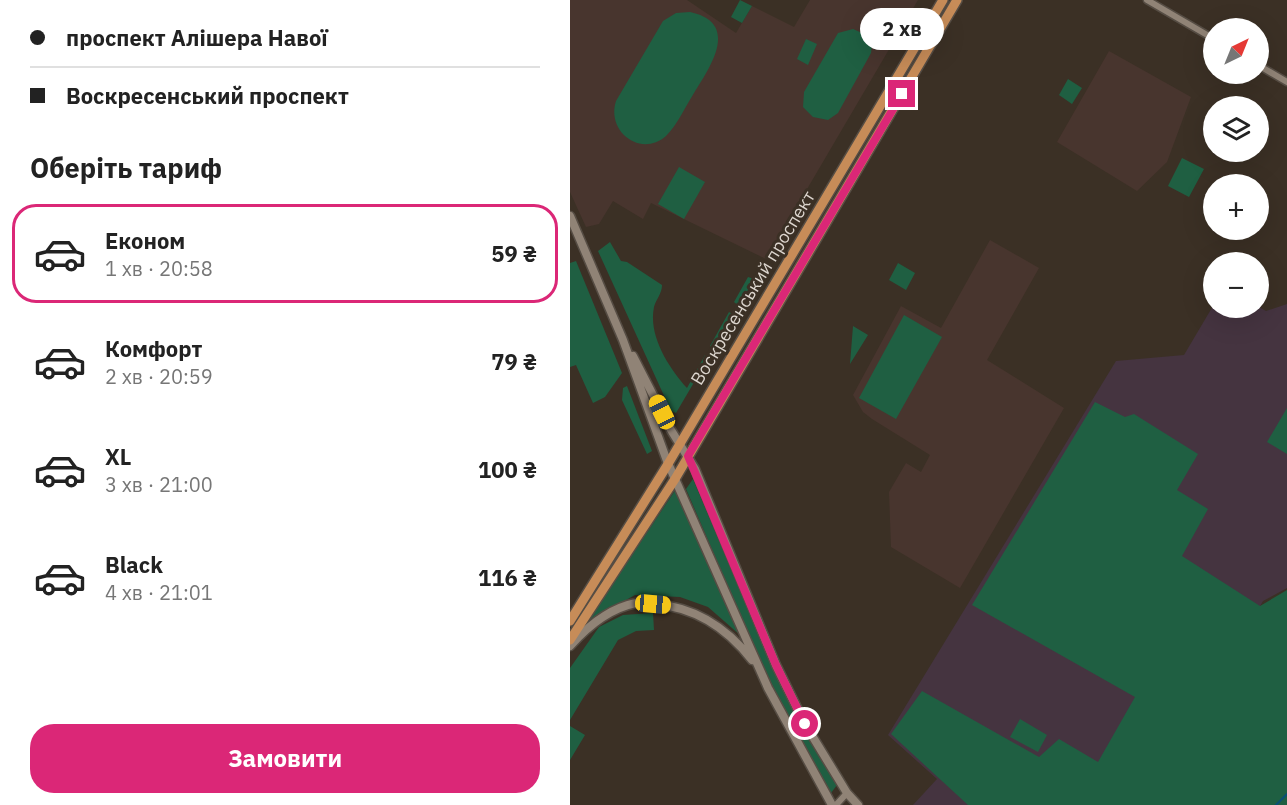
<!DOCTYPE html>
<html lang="uk">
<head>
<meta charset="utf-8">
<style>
  body { margin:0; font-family:"IBM Plex Sans",sans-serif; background:#f6f6f6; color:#222; height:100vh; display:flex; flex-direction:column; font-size:22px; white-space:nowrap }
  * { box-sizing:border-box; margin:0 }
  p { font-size:20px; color:#767676 }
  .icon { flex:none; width:33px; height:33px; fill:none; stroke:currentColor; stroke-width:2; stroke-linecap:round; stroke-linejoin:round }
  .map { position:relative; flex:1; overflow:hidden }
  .drawer { display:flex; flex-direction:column; background:#fff; width:570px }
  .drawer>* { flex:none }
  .hud { display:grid; align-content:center; height:132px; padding:0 30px; background:#fff }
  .needle { width:39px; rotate:43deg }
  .buttons { position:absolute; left:633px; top:18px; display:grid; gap:12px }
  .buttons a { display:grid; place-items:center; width:66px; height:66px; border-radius:50%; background:#fff; box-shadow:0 6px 24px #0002; font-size:30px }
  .end { position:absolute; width:27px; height:27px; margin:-14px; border:8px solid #db2777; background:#fff; box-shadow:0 0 0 3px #fff }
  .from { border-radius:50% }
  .bubble { position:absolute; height:42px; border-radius:21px; background:#fff; box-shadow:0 6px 24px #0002; font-size:20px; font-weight:700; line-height:42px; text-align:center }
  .car { position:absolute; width:18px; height:36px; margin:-18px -9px; border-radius:8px; box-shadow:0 0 4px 2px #0007; background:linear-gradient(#f5c518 24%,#345 0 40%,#f5c518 0 76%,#345 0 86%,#f5c518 0) }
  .hud b { display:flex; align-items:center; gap:21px; height:57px; font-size:22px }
  .hud b+b { border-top:2px solid #e0e0e0 }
  .hud i { width:15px; height:15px; background:#222 }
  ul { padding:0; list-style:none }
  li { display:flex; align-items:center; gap:18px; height:99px; margin:0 12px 9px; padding:0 18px; border:3px solid transparent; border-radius:24px }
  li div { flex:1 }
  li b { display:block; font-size:22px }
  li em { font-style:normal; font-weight:700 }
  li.active { border-color:#db2777 }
  li>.icon { width:54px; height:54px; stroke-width:1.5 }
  h2 { padding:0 30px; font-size:27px; line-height:72px }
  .button { display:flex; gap:12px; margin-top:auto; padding:12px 30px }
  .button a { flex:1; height:69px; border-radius:24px; background:#db2777; color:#fff; font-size:24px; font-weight:700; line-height:69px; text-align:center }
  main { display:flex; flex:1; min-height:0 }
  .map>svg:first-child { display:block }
</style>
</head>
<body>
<main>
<section class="drawer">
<div class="hud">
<b><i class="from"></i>проспект Алішера Навої</b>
<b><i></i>Воскресенський проспект</b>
</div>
<h2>Оберіть тариф</h2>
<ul>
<li class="active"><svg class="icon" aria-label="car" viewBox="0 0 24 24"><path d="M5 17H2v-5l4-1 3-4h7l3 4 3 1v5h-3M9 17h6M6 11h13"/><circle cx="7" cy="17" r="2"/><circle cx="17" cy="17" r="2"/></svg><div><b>Економ</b><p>1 хв · 20:58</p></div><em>59 ₴</em></li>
<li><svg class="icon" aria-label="car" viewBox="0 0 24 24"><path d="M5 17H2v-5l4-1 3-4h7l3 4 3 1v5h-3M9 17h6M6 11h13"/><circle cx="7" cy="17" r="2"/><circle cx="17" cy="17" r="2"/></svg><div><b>Комфорт</b><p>2 хв · 20:59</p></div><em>79 ₴</em></li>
<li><svg class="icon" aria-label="car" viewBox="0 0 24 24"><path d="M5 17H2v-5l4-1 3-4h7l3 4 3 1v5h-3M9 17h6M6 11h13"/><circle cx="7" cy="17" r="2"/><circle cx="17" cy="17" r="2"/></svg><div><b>XL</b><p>3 хв · 21:00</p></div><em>100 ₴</em></li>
<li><svg class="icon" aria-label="car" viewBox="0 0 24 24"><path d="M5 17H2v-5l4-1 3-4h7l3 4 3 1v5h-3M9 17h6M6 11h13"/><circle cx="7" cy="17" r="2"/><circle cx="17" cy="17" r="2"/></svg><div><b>Black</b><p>4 хв · 21:01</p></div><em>116 ₴</em></li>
</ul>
<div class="button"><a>Замовити</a></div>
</section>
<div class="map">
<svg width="717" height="805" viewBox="0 0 717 805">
  <rect width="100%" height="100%" fill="#3b3025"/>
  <path fill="#48352e" d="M0,0H117L166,33L182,6L224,27L240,0H348L196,259L81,203L73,219L43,201L29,224L16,227L0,192Z
    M539,51L621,97L597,162L567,191L487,142Z
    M420,240L469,268L417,360L494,408L390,588L321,547L319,492L336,463L351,472L360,455L302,419L293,412L283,395L331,306L371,328Z"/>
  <path fill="#453440" d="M717,304V588L693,601L578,805H343L367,779L318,735L546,361L614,355L643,306L689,307L696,311Z"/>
  <path fill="#1f5f42" d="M170,0L182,6L172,23L161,17Z
    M120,12C171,23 140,67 124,93C115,107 108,124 96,136C71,158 36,132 46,101L93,21L106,13Z
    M283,29L299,36L302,45L301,53L268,113L258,120L243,117L233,107L234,92L268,33Z
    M236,39L247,44L238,65L227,59Z
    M498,79L512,88L502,104L489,95Z
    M612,158L634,169L619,197L598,186Z
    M109,167L135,182L114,219L88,204Z
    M40,242L51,261L57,262L92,285C92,294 86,299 84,307C78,336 99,368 117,388L135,355L139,357L106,413L101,411L28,251Z
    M6,261L52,373L35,397L23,403L6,365L0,367V263Z
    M328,263L345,273L336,290L319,280Z
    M178,277L184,279L169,306L164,302Z
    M159,312L164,315L144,349L140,346Z
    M334,315L372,337L326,419L289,398Z
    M283,326L298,335L280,364Z
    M57,386L82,451L77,454L52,400L53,388Z
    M525,402L555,417L564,414L628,454L607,490L638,509L612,556L690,606L717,590V805H398L321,734L352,691L469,757L489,739L528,762L565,697L402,605Z
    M717,408V454L697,442Z
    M123,479L202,666L231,727L267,785L261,793L216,721L116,489Z
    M106,489L170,635L138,607L110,597L65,595L18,621Z
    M83,613L84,630L66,631L48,640L0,720V668L29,627L53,615Z
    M450,719L477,735L468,752L440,737Z
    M0,726L15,735L0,760Z"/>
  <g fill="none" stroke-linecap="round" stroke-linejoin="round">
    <path stroke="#095076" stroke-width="2" d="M706,805L717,794"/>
    <defs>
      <path id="street" d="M577,0L644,39
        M688,65L717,82
        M266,805L277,793"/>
      <path id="secondary" d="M0,216L53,340L97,461L198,688L262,805
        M63,356L101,430L125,469L206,665L235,724L277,793L288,805
        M0,646C17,627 40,608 66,603C71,602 79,604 84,604C126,607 157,628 182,660"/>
      <path id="primary" d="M0,621L98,464L373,0
        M0,640L105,479L387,0"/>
    </defs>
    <use href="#street" stroke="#564d44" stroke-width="9"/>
    <use href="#secondary" stroke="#564d44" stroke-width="11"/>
    <use href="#primary" stroke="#564d44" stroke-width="12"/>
    <use href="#street" stroke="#908376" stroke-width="6"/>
    <use href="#secondary" stroke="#908376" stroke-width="8"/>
    <use href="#primary" stroke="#c78c58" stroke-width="9"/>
  </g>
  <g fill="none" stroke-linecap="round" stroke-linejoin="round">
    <path stroke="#db2777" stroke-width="8" d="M235,724L206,665L118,456L332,94"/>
  </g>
  <g text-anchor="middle" stroke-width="6" stroke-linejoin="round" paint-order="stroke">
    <g font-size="18" fill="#dcd5ce" stroke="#3b3025">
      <text transform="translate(183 288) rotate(-59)" y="6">Воскресенський проспект</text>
    </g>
  </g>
</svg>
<div class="buttons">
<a><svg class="needle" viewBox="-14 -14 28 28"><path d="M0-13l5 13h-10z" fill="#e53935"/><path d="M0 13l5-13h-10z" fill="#767676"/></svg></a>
<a><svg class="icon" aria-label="layers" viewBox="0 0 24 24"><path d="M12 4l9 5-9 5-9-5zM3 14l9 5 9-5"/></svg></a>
<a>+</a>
<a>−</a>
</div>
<i class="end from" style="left:235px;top:724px"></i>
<i class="end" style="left:332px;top:94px"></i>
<div class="bubble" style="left:290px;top:8px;width:84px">2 хв</div>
<i class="car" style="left:92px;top:412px;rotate:334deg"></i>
<i class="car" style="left:83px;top:604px;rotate:95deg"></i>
</div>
</main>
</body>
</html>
